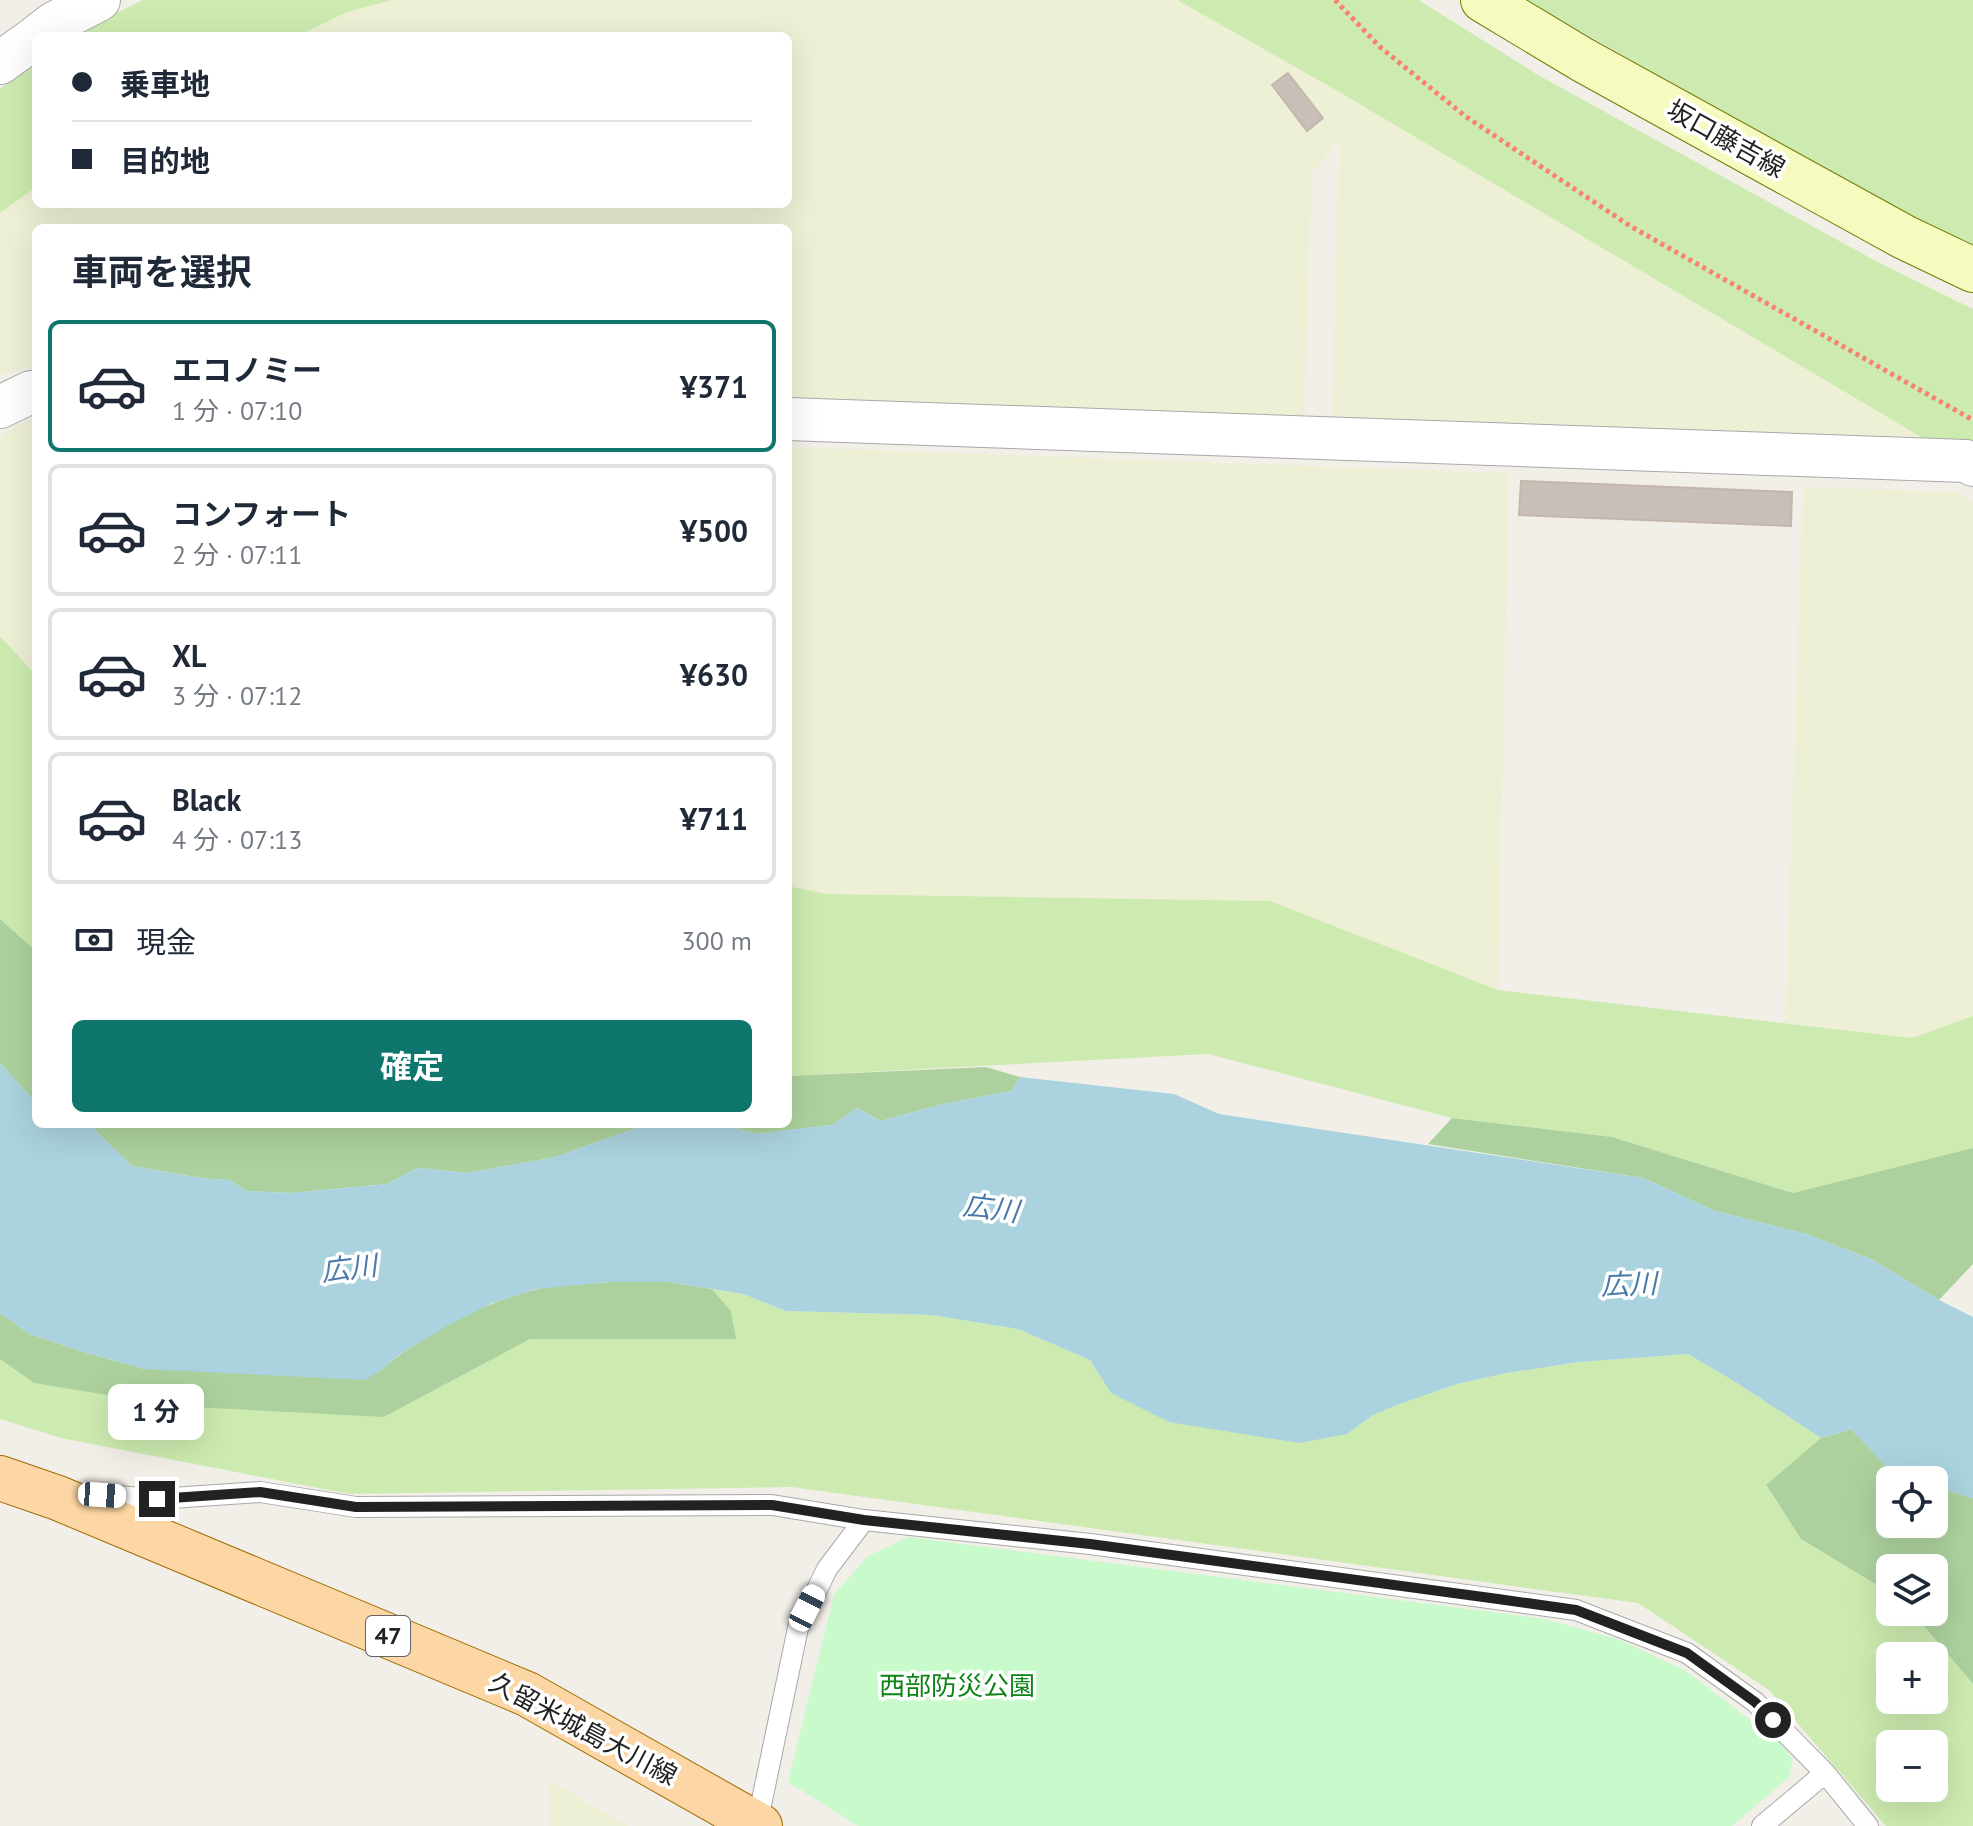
<!DOCTYPE html>
<html lang="ja">
<head>
<meta charset="utf-8">
<style>
  body { margin:0; font-family:"PT Sans","Noto Sans JP",sans-serif; background:#f6f6f7; color:#1f2937; height:100vh; display:flex; flex-direction:column; font-size:30px; white-space:nowrap }
  * { box-sizing:border-box; margin:0 }
  p { font-size:26px; color:#747a83 }
  .icon { flex:none; width:44px; height:44px; fill:none; stroke:currentColor; stroke-width:2; stroke-linecap:round; stroke-linejoin:round }
  .map { position:relative; flex:1; overflow:hidden }
  .panel { position:absolute; left:32px; top:224px; width:760px; height:904px; display:flex; flex-direction:column; background:#fff; border-radius:12px; box-shadow:0 8px 32px #0002 }
  .panel>* { flex:none }
  .guide { position:absolute; left:32px; top:32px; width:760px; height:176px; border-radius:12px; box-shadow:0 8px 32px #0002; display:grid; align-content:center; height:176px; padding:0 40px; background:#fff }
  .buttons { position:absolute; left:1876px; top:1466px; display:grid; gap:16px }
  .buttons a { display:grid; place-items:center; width:72px; height:72px; border-radius:12px; background:#fff; box-shadow:0 8px 32px #0002; font-size:40px }
  .end { position:absolute; width:36px; height:36px; margin:-18px; border:10px solid #222; background:#fff; box-shadow:0 0 0 4px #fff }
  .from { border-radius:50% }
  .bubble { position:absolute; height:56px; border-radius:12px; background:#fff; box-shadow:0 8px 32px #0002; font-size:26px; font-weight:700; line-height:56px; text-align:center }
  .car { position:absolute; width:24px; height:48px; margin:-24px -12px; border-radius:10px; box-shadow:0 0 6px 2px #0007; background:linear-gradient(#fff 24%,#345 0 40%,#fff 0 76%,#345 0 86%,#fff 0) }
  .guide b { display:flex; align-items:center; gap:28px; height:76px; font-size:30px }
  .guide b+b { border-top:2px solid #e0e1e3 }
  .guide i { width:20px; height:20px; background:#1f2937 }
  ul { padding:0; list-style:none }
  li { display:flex; align-items:center; gap:24px; height:132px; margin:0 16px 12px; padding:0 24px; border:4px solid #e0e1e3; border-radius:12px }
  li div { flex:1 }
  li b { display:block; font-size:30px }
  li em { font-style:normal; font-weight:700 }
  li.on { border-color:#0f766e }
  li>.icon { width:72px; height:72px; stroke-width:1.5 }
  h2 { padding:0 40px; font-size:36px; line-height:96px }
  .pay { display:flex; align-items:center; gap:20px; height:88px; padding:0 40px; font-size:30px }
  .pay p { margin-inline-start:auto }
  .action { display:flex; gap:16px; margin-top:auto; padding:16px 40px }
  .action a { flex:1; height:92px; border-radius:12px; background:#0f766e; color:#fff; font-size:32px; font-weight:700; line-height:92px; text-align:center }
  .map>svg:first-child { display:block }
</style>
</head>
<body>
<div class="map">
<svg width="1973" height="1826" viewBox="0 0 1973 1826">
  <rect width="100%" height="100%" fill="#f2efe9"/>
  <path fill="#eef0d5" d="M392,0H1177L1341,93L1938,447L1332,420L1339,141L1312,173L1304,423L788,401V228H36V368H26L0,375V213L36,187V204H788V36H298L347,12Z
    M28,421H36V675L0,636V436Z
    M788,447L1509,473L1498,990L1270,901L826,894L788,886Z
    M1803,487L1955,492L1973,502V1016L1912,1038L1785,1023Z
    M549,1780L629,1826H549Z"/>
  <path fill="#cdebb0" fill-rule="evenodd" d="M143,0H392L347,12L298,36H69Z
    M1177,0H1419L1538,75L1874,260L1973,309V463L1938,447L1341,93Z
    M1525,0H1973V246L1889,205Z
    M36,61V187L0,213V89Z
    M0,636L36,675V951L0,919Z
    M788,886L826,894L1270,901L1498,990L1912,1038L1973,1016V1148L1793,1193L1612,1137L1452,1118L1208,1054L788,1076Z
    M712,1289L743,1294L786,1311L931,1315L1018,1329L1090,1360L1111,1393L1347,1434L1373,1415L1400,1404L1457,1384L1507,1373L1579,1362L1688,1354L1737,1383L1821,1438L1766,1486L1801,1539L1890,1593V1612H1912L1973,1684V1826H1886L1769,1690L1638,1603L791,1487L349,1494L61,1438L0,1419V1359L34,1383L384,1417L530,1339H735L731,1311ZM1890,1656H1934V1700H1890ZM1890,1744H1934V1788H1890Z"/>
  <path fill="#add19e" d="M0,919L36,951V1103L0,1063Z
    M986,1067L1020,1077L1011,1091L939,1105L881,1121L857,1108L832,1125L756,1134L721,1124H788V1076Z
    M1452,1118L1612,1137L1793,1193L1973,1148V1264L1939,1300L1871,1259L1806,1234L1715,1211L1643,1178L1428,1144Z
    M75,1124H661L640,1127L555,1157L468,1173L418,1168L387,1184L292,1193L247,1191L229,1180L200,1178L132,1166L92,1127Z
    M609,1282H670L712,1289L731,1311L736,1339H530L384,1417L173,1406L34,1383L0,1359V1313L30,1334L87,1353L145,1369L380,1371C421,1335 481,1303 534,1290C557,1284 584,1285 609,1282Z
    M1851,1429L1897,1477L1906,1480H1890V1524H1934V1487L1973,1498V1684L1912,1612H1934V1568H1890V1593L1801,1539L1766,1485L1821,1438Z"/>
  <path fill="#c8facc" d="M908,1537L1545,1619L1620,1640L1686,1671L1779,1742L1793,1759L1789,1777L1732,1826H858L788,1782L834,1595L868,1556Z"/>
  <path fill="#aad3df" d="M0,1063L36,1103V1124H75L92,1127L132,1166L200,1178L229,1180L247,1191L292,1193L387,1184L418,1168L468,1173L555,1157L640,1127L661,1124H721L756,1134L832,1125L857,1108L881,1121L939,1105L1011,1091L1020,1077L1174,1094L1219,1114L1643,1178L1715,1211L1806,1234L1871,1259L1939,1300L1973,1317V1498L1934,1487V1480H1906L1897,1478L1851,1429L1821,1438L1737,1383L1688,1354L1579,1362L1507,1373L1457,1384L1400,1404L1373,1415L1347,1434L1299,1443L1169,1422L1111,1393L1090,1360L1018,1329L931,1315L786,1311L743,1294L670,1282H609L536,1289L492,1303L447,1326L400,1354L380,1371L365,1380L145,1369L87,1353L30,1334L0,1313Z"/>
  <path fill="#c7bfb8" stroke="#c4b6ab" stroke-width="2" d="M1288,73L1323,118L1307,131L1272,85Z
    M1521,481L1792,492L1791,526L1519,515Z"/>
  <g fill="none" stroke-linecap="round" stroke-linejoin="round">
    <defs>
      <path id="lane" d="M83,1496L102,1495L157,1499L260,1492L356,1507L772,1505L864,1520L1090,1544L1576,1610L1687,1653L1755,1702L1825,1773L1868,1826
        M757,1824L798,1628L827,1569L864,1520
        M1762,1826L1825,1773"/>
      <path id="street" d="M37,36L54,23L99,0
        M0,63L36,37
        M0,407L31,392H36
        M788,419L1966,461L1973,465"/>
      <path id="secondary" d="M1483,0L1583,60L1904,237L1973,270"/>
      <path id="primary" d="M0,1478L58,1498L527,1694L760,1826"/>
    </defs>
    <use href="#lane" stroke="#a9a9a9" stroke-width="22"/>
    <use href="#street" stroke="#a9a9a9" stroke-width="44"/>
    <use href="#secondary" stroke="#707d05" stroke-width="46"/>
    <use href="#primary" stroke="#a06b00" stroke-width="46"/>
    <path stroke="#fa8072" stroke-width="5" stroke-dasharray="4 4" stroke-linecap="butt" d="M1335,0L1380,47L1465,116L1630,226L1973,420"/>
    <use href="#lane" stroke="#fff" stroke-width="20"/>
    <use href="#street" stroke="#fff" stroke-width="42"/>
    <use href="#secondary" stroke="#f7fabf" stroke-width="44"/>
    <use href="#primary" stroke="#fcd6a4" stroke-width="44"/>
  </g>
  <g fill="none" stroke-linecap="round" stroke-linejoin="round">
    <path stroke="#222" stroke-width="10" d="M157,1499L260,1492L356,1507L772,1505L864,1520L1090,1544L1498,1599L1576,1610L1687,1653L1755,1702L1773,1720"/>
  </g>
  <g text-anchor="middle" stroke-width="7" stroke-linejoin="round" paint-order="stroke">
    <rect fill="#fff" stroke="#646464" stroke-width="2" x="366" y="1616" width="44" height="40" rx="6"/>
    <g font-size="24" font-weight="bold" fill="#222">
      <text x="388" y="1644">47</text>
    </g>
    <g font-size="26" fill="#222" stroke="#fff">
      <text transform="translate(1726 139) rotate(29)" y="9">坂口藤吉線</text>
      <text transform="translate(583 1729) rotate(28)" y="9">久留米城島大川線</text>
    </g>
    <g font-size="26" fill="#0c8416" stroke="#fff">
      <text x="957" y="1695">西部防災公園</text>
    </g>
    <g font-size="28" font-style="italic" fill="#4a7aab" stroke="#fff">
      <text transform="translate(991 1208) rotate(7)" y="10">広川</text>
      <text transform="translate(349 1268) rotate(-7)" y="10">広川</text>
      <text transform="translate(1629 1284) rotate(-2)" y="10">広川</text>
    </g>
  </g>
</svg>
<div class="buttons">
<a><svg class="icon" aria-label="locate" viewBox="0 0 24 24"><circle cx="12" cy="12" r="6"/><path d="M12 2v4M12 18v4M2 12h4M18 12h4"/></svg></a>
<a><svg class="icon" aria-label="layers" viewBox="0 0 24 24"><path d="M12 4l9 5-9 5-9-5zM3 14l9 5 9-5"/></svg></a>
<a>+</a>
<a>−</a>
</div>
<i class="end from" style="left:1773px;top:1720px"></i>
<i class="end" style="left:157px;top:1499px"></i>
<div class="bubble" style="left:108px;top:1384px;width:96px">1 分</div>
<i class="car" style="left:102px;top:1495px;rotate:94deg"></i>
<i class="car" style="left:807px;top:1608px;rotate:27deg"></i>
<div class="guide">
<b><i class="from"></i>乗車地</b>
<b><i></i>目的地</b>
</div>
<section class="panel">
<h2>車両を選択</h2>
<ul>
<li class="on"><svg class="icon" aria-label="car" viewBox="0 0 24 24"><path d="M5 17H2v-5l4-1 3-4h7l3 4 3 1v5h-3M9 17h6M6 11h13"/><circle cx="7" cy="17" r="2"/><circle cx="17" cy="17" r="2"/></svg><div><b>エコノミー</b><p>1 分 · 07:10</p></div><em>¥371</em></li>
<li><svg class="icon" aria-label="car" viewBox="0 0 24 24"><path d="M5 17H2v-5l4-1 3-4h7l3 4 3 1v5h-3M9 17h6M6 11h13"/><circle cx="7" cy="17" r="2"/><circle cx="17" cy="17" r="2"/></svg><div><b>コンフォート</b><p>2 分 · 07:11</p></div><em>¥500</em></li>
<li><svg class="icon" aria-label="car" viewBox="0 0 24 24"><path d="M5 17H2v-5l4-1 3-4h7l3 4 3 1v5h-3M9 17h6M6 11h13"/><circle cx="7" cy="17" r="2"/><circle cx="17" cy="17" r="2"/></svg><div><b>XL</b><p>3 分 · 07:12</p></div><em>¥630</em></li>
<li><svg class="icon" aria-label="car" viewBox="0 0 24 24"><path d="M5 17H2v-5l4-1 3-4h7l3 4 3 1v5h-3M9 17h6M6 11h13"/><circle cx="7" cy="17" r="2"/><circle cx="17" cy="17" r="2"/></svg><div><b>Black</b><p>4 分 · 07:13</p></div><em>¥711</em></li>
</ul>
<div class="pay"><svg class="icon" aria-label="cash" viewBox="0 0 24 24"><path d="M3 7h18v10H3z"/><circle cx="12" cy="12" r="2"/></svg>現金<p>300 m</p></div>
<div class="action"><a>確定</a></div>
</section>
</div>
</body>
</html>
